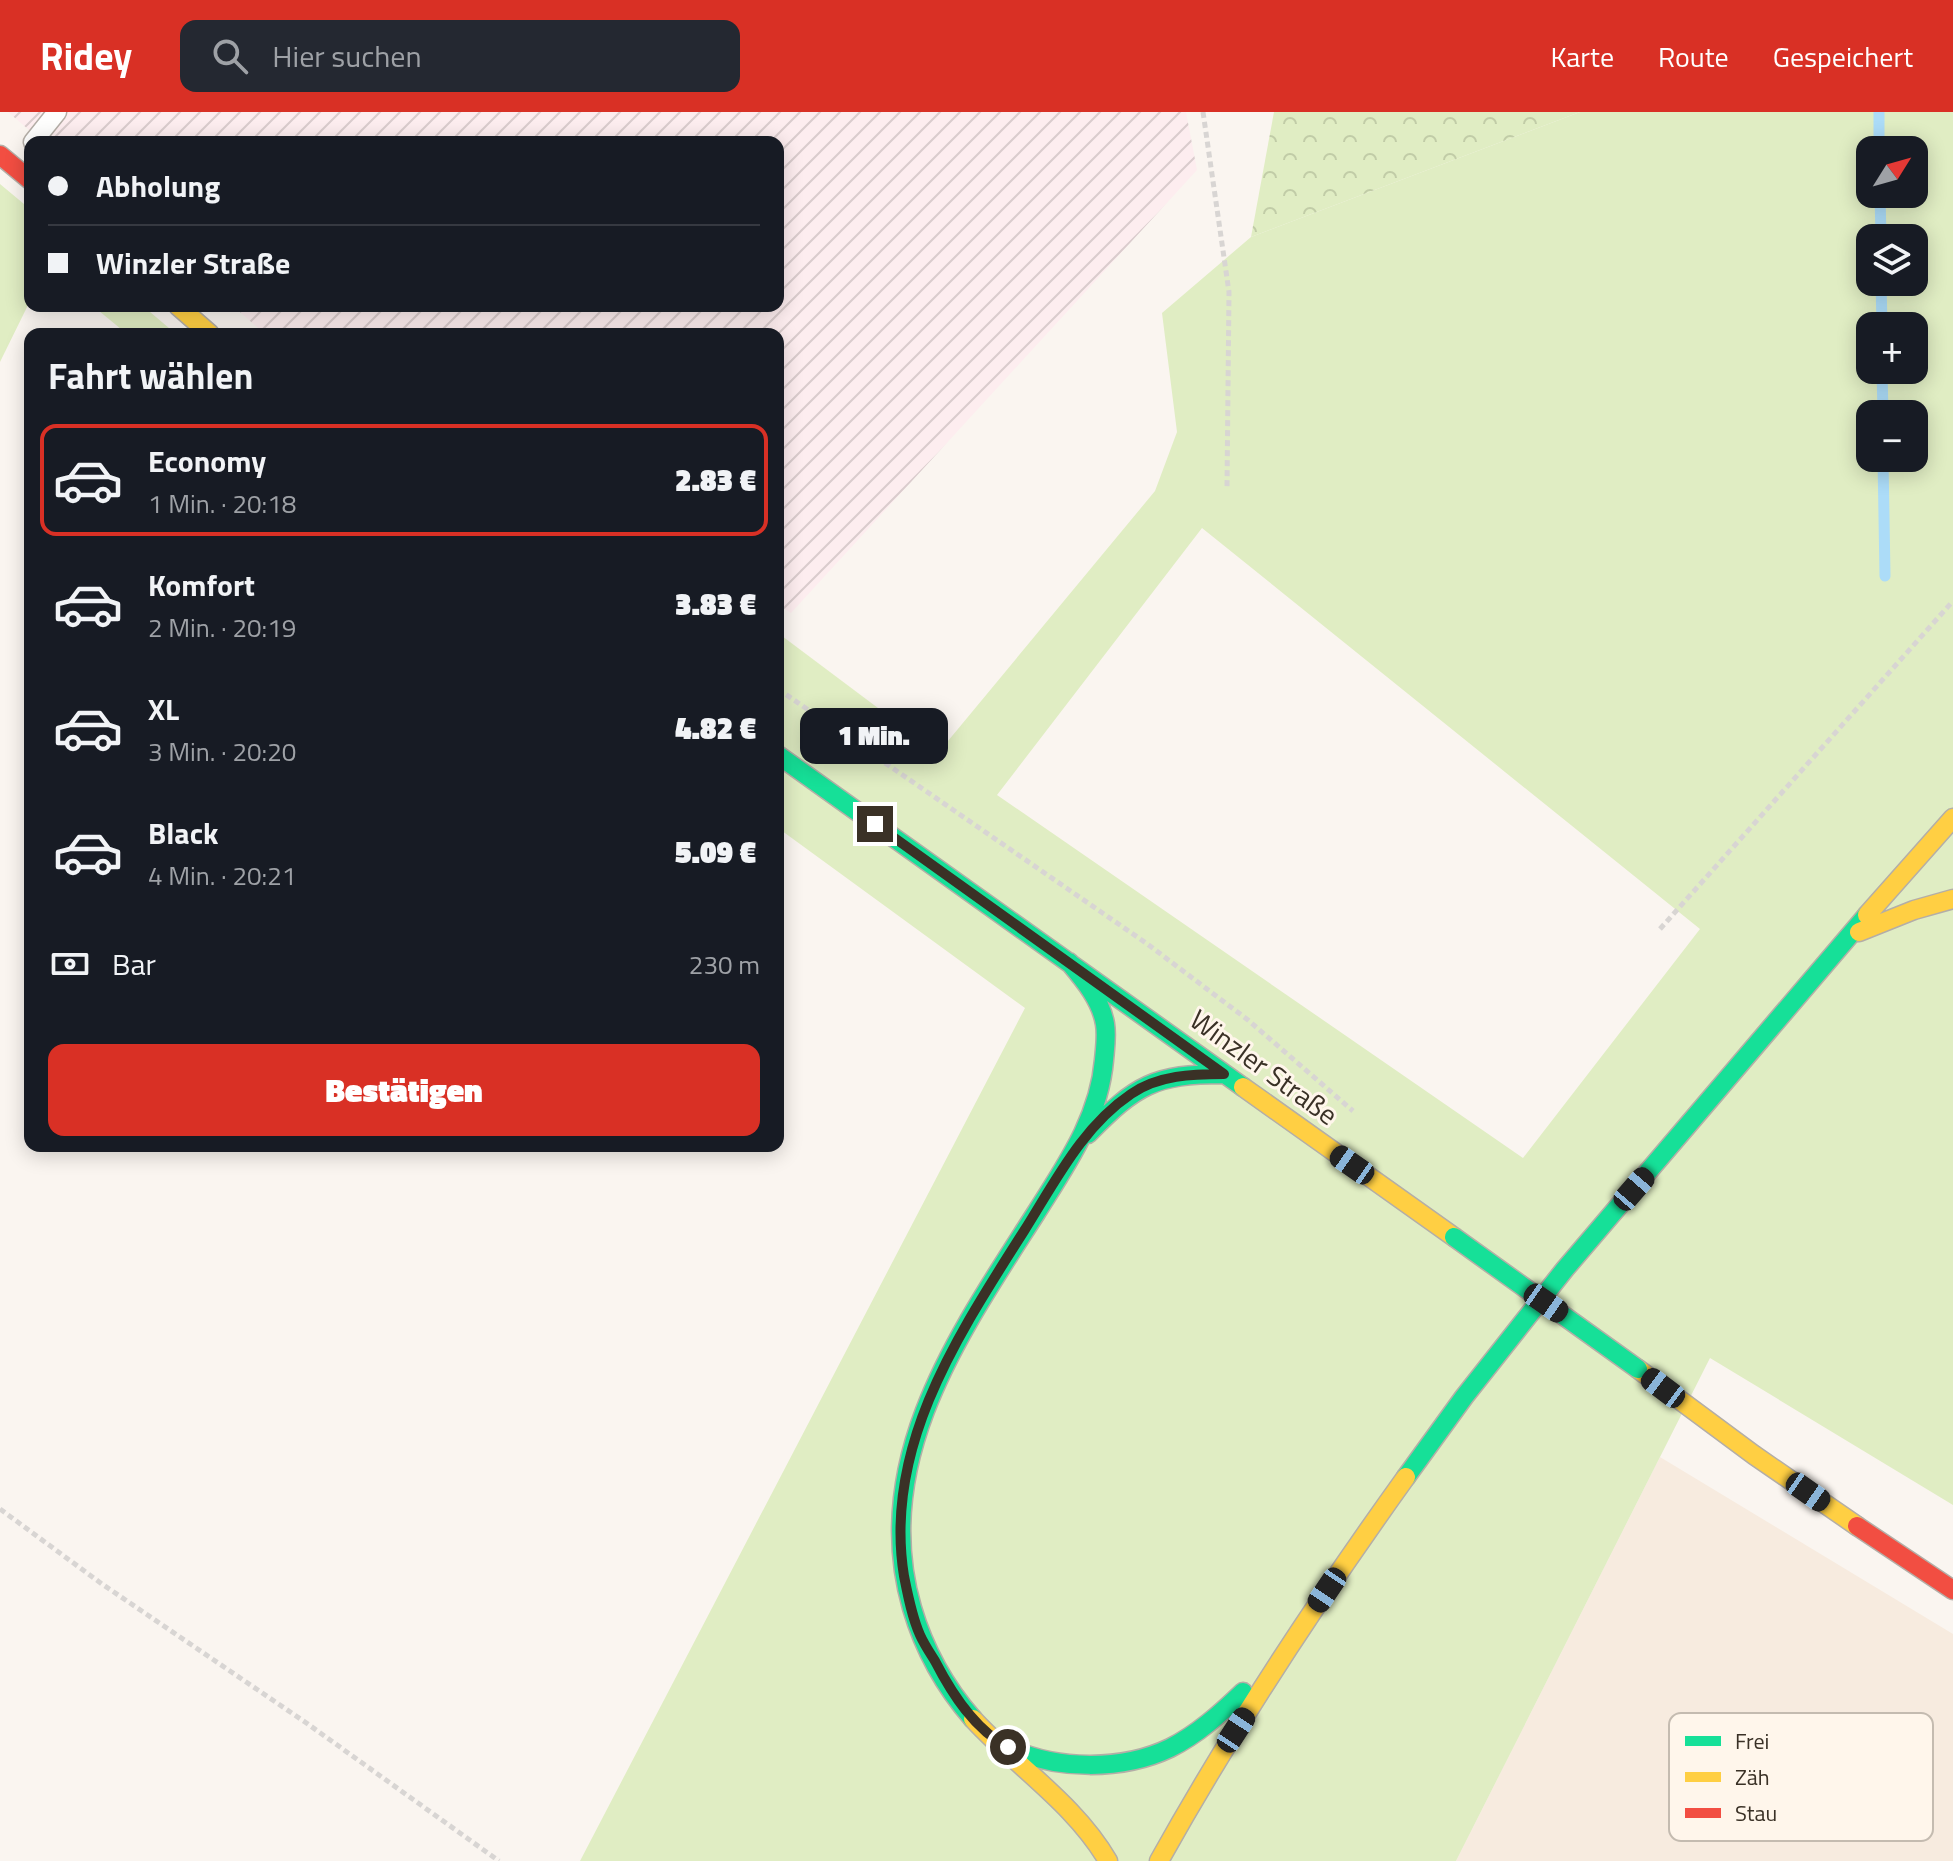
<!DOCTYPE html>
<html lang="de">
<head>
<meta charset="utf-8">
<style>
  body { margin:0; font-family:"Titillium Web",sans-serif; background:#242831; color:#f1f3f6; height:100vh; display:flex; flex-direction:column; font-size:30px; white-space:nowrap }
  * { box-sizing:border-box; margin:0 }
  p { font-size:26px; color:#9ea1a6 }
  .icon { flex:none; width:44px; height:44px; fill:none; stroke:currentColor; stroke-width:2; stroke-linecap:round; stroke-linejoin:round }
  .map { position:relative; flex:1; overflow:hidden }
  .panel { position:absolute; left:24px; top:216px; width:760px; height:824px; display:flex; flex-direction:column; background:#171b24; border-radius:16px; box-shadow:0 4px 20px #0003 }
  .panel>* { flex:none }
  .banner { position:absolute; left:24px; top:24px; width:760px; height:176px; border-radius:16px; box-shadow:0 4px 20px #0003; display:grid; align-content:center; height:176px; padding:0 24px; background:#171b24 }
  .needle { width:52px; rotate:53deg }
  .tools { position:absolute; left:1856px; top:24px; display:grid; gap:16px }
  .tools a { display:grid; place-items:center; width:72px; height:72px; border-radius:16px; background:#171b24; box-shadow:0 4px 20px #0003; font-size:40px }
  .end { position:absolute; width:36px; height:36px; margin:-18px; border:10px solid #3a3126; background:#fff; box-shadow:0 0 0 4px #fff }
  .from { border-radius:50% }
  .bubble { position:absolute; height:56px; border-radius:16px; background:#171b24; box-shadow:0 4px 20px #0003; font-size:26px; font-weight:800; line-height:56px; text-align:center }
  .car { position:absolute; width:24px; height:48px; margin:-24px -12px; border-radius:10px; box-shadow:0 0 6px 2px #0007; background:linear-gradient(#222 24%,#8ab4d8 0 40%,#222 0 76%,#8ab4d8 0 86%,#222 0) }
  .banner b { display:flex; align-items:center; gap:28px; height:76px; font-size:30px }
  .banner b+b { border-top:2px solid #363941 }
  .banner i { width:20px; height:20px; background:#f1f3f6 }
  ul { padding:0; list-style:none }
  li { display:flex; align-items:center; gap:24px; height:112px; margin:0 16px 12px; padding:0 8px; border:4px solid transparent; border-radius:16px }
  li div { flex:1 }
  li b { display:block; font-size:30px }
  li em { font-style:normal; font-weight:800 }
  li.current { border-color:#d93025 }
  li>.icon { width:72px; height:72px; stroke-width:1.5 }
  h2 { padding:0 24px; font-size:36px; line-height:96px }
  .pay { display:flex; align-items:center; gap:20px; height:88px; padding:0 24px; font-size:30px }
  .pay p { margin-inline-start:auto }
  .action { display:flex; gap:16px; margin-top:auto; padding:16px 24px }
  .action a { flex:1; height:92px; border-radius:16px; background:#d93025; color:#fff; font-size:32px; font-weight:800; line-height:92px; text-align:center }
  header { display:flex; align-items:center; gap:48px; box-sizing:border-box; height:112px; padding:0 40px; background:#d93025; color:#fff }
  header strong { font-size:38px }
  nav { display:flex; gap:44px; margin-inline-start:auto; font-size:28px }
  .search { width:560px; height:72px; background:#242831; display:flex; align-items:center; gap:20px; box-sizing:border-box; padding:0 28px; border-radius:16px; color:#9ea1a6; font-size:30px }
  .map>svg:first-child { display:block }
</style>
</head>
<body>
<header>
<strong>Ridey</strong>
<div class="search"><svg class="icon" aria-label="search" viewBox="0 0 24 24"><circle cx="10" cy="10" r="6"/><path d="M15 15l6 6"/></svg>Hier suchen</div>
<nav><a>Karte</a><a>Route</a><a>Gespeichert</a></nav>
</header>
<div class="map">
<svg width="1953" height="1749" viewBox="0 0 1953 1749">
  <defs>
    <pattern id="industrial-furrows" width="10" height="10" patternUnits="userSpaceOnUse" patternTransform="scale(2)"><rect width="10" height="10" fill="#fdedef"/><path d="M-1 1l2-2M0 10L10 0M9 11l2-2" fill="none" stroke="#dacccd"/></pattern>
    <pattern id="forest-crowns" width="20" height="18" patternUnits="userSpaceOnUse" patternTransform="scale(2)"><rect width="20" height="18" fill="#e0edc3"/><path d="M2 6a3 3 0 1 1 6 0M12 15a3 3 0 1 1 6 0" fill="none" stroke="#c1cca7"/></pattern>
  </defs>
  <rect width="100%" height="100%" fill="#faf5f0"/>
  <path fill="#f7ebdf" d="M1660,1345L1953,1522V1749H1456Z"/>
  <path fill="url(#industrial-furrows)" d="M8,0H1186L1197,58L791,501L778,493V222H265L233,194H778V30H43Z"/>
  <path fill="#e0edc3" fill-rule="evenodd" d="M1580,0H1953V1393L1710,1246L1456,1749H580L1025,896L778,716V521L938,641L1155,379L1177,320L1162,201L1251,125ZM1870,38H1914V82H1870ZM1870,126H1914V170H1870ZM1870,214H1914V258H1870ZM1870,302H1914V346H1870ZM1202,416L1700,817L1523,1046L997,683Z
    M0,72L30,97V189L0,250Z
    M93,194H143L176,222H127Z"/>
  <path fill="url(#forest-crowns)" d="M1274,0H1580L1251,125Z"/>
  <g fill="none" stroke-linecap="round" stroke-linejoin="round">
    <path stroke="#acdcf8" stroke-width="11" d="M1879,0V38
      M1880,82L1881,126
      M1881,170L1882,214
      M1882,258L1883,302
      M1883,346L1885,464"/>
    <defs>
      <path id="lane" d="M33,30L57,0"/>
      <path id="fast" d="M778,643L1243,975
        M1088,1022C1136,973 1154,962 1224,962
        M1406,1365L1464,1285L1565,1157L1867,803
        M973,1607C945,1575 924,1537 912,1496C869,1348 960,1220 1036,1101C1066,1053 1099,1007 1104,948C1105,937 1107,924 1105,912C1101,888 1084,868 1069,850
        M1009,1636C1057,1658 1122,1659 1170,1636C1198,1622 1221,1601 1243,1580"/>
      <path id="slow" d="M178,194L210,222
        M1867,803L1953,706
        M1859,820L1914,798L1953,787
        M1243,975L1454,1125
        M1638,1257L1754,1343L1857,1414
        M973,1607C1017,1655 1075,1692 1108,1749
        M1159,1749C1233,1616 1317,1489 1406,1365"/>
      <path id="jam" d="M0,43L30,68
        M1857,1414L1953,1478"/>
    </defs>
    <use href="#lane" stroke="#b4aea7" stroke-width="21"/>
    <use href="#fast" stroke="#b4aea7" stroke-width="21"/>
    <use href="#slow" stroke="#b4aea7" stroke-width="21"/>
    <use href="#jam" stroke="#b4aea7" stroke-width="21"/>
    <path stroke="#d8d5d3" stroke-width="5" stroke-dasharray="6 4" stroke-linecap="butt" d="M1203,0L1229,180L1227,375
      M778,577L1146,831L1248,908L1353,999
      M1660,817L1953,489
      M0,1397L102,1472L305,1610L499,1749"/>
    <use href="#lane" stroke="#fefefd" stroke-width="18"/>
    <use href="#fast" stroke="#16e098" stroke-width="18"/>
    <use href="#slow" stroke="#ffcf43" stroke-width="18"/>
    <use href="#jam" stroke="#f24e42" stroke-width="18"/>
    <defs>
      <path id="fast-bridge" d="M1454,1125L1638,1257"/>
    </defs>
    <use href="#fast-bridge" stroke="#b4aea7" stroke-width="21" stroke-linecap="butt"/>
    <use href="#fast-bridge" stroke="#16e098" stroke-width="18"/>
  </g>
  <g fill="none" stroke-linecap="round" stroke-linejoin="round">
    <path stroke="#3a3126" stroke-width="10" d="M875,712L1224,962C1193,962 1158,963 1131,982C1082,1015 1055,1070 1024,1119C958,1223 883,1335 904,1464C908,1484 912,1505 920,1523C924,1532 930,1541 935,1549C952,1582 975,1618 1008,1635"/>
  </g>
  <g text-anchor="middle" stroke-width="6" stroke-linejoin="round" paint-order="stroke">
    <g font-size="28" fill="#3a3126" stroke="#fff6eb">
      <text transform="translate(1264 955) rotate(36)" y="10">Winzler Straße</text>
    </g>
  </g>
  <rect x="1669" y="1601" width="264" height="128" rx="12" fill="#fff6eb" stroke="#c4bbb0" stroke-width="2"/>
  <rect x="1685" y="1624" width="36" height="10" fill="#16e098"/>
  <rect x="1685" y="1660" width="36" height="10" fill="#ffcf43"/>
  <rect x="1685" y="1696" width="36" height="10" fill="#f24e42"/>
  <g font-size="22" fill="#3a3126">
    <text x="1735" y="1637">Frei</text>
    <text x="1735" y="1673">Zäh</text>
    <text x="1735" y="1709">Stau</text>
  </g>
</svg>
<div class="tools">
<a><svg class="needle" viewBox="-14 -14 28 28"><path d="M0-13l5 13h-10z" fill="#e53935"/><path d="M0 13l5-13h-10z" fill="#9ea1a6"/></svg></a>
<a><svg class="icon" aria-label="layers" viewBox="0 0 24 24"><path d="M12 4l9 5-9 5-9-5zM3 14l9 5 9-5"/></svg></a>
<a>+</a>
<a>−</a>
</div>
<i class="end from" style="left:1008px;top:1635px"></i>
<i class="end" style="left:875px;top:712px"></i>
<div class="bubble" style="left:800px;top:596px;width:148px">1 Min.</div>
<i class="car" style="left:1352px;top:1053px;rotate:305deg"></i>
<i class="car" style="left:1634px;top:1077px;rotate:41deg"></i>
<i class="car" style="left:1546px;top:1191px;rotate:125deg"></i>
<i class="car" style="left:1663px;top:1276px;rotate:307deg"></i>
<i class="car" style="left:1808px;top:1380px;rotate:125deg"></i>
<i class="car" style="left:1327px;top:1478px;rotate:214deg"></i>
<i class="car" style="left:1236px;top:1618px;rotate:33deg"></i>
<div class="banner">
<b><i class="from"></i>Abholung</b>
<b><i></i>Winzler Straße</b>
</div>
<section class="panel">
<h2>Fahrt wählen</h2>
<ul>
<li class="current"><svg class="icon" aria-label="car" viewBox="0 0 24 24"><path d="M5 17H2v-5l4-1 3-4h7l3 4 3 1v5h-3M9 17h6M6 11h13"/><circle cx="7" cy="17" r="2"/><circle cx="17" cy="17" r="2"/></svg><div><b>Economy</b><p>1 Min. · 20:18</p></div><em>2.83 €</em></li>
<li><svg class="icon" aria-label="car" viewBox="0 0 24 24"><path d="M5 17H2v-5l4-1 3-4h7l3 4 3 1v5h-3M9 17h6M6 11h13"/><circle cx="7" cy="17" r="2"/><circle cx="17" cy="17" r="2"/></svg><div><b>Komfort</b><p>2 Min. · 20:19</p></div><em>3.83 €</em></li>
<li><svg class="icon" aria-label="car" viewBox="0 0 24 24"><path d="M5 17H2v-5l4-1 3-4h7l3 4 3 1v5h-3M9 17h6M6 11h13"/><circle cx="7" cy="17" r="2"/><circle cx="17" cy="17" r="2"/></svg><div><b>XL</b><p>3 Min. · 20:20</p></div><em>4.82 €</em></li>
<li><svg class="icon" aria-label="car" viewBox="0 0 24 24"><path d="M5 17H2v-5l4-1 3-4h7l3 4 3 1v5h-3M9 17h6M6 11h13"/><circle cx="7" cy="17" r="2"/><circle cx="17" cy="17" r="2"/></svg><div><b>Black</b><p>4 Min. · 20:21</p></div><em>5.09 €</em></li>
</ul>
<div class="pay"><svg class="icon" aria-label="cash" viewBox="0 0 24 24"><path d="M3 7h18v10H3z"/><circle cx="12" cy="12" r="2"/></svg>Bar<p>230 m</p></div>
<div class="action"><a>Bestätigen</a></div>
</section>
</div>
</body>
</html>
